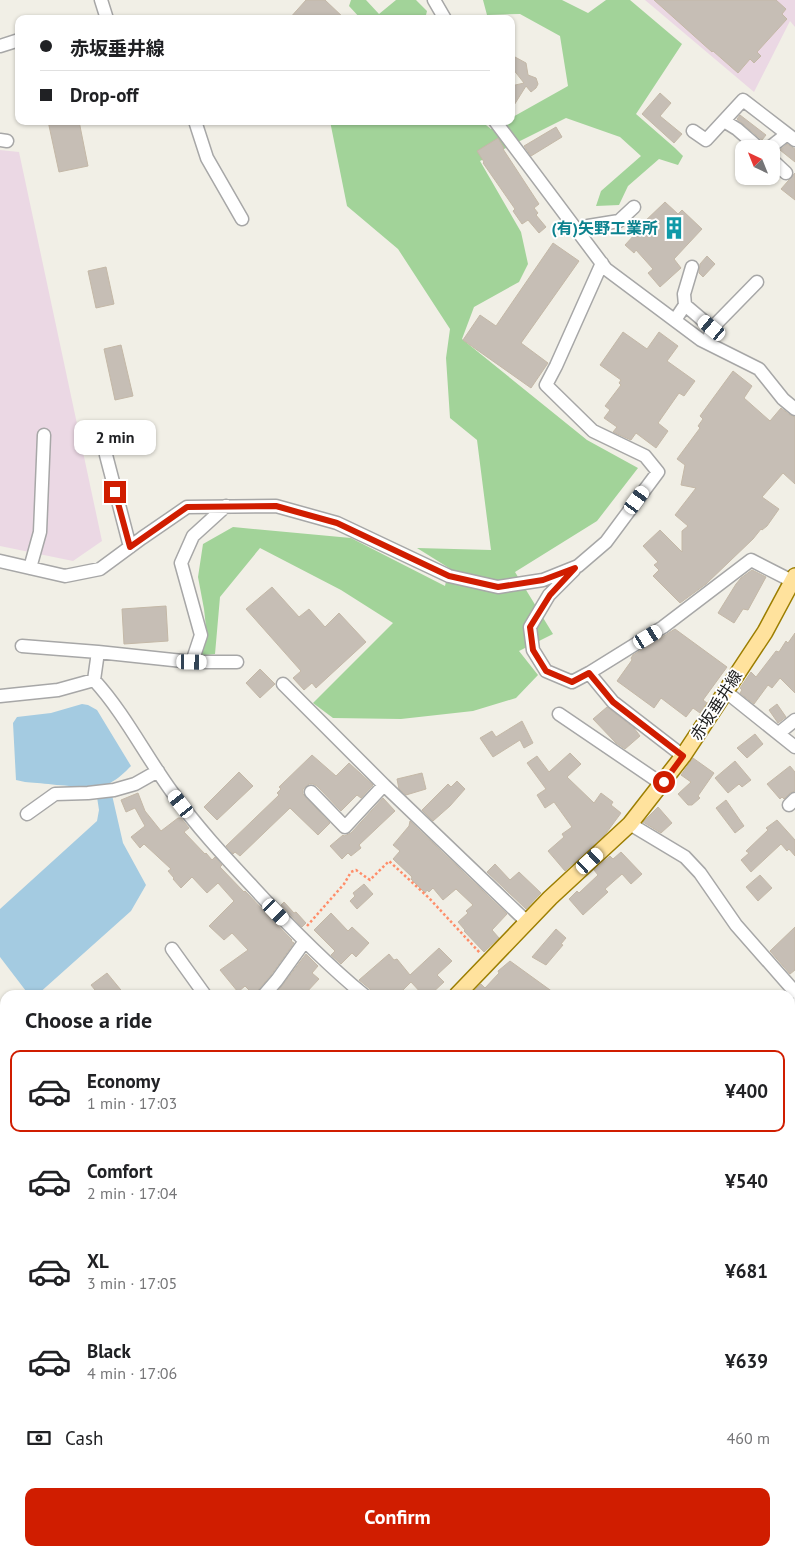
<!DOCTYPE html>
<html lang="en">
<head>
<meta charset="utf-8">
<style>
  body { margin:0; font-family:"PT Sans","Noto Sans JP",sans-serif; background:#f2f2f2; color:#202124; height:100vh; display:flex; flex-direction:column; font-size:19px; white-space:nowrap }
  * { box-sizing:border-box; margin:0 }
  p { font-size:16px; color:#757577 }
  .icon { flex:none; width:28px; height:28px; fill:none; stroke:currentColor; stroke-width:2; stroke-linecap:round; stroke-linejoin:round }
  .map { position:relative; flex:1; overflow:hidden }
  .drawer { position:absolute; left:0px; top:990px; width:795px; height:566px; display:flex; flex-direction:column; background:#fff; border-radius:15px 15px 0 0; box-shadow:0 1px 4px #0004 }
  .drawer>* { flex:none }
  .guide { position:absolute; left:15px; top:15px; width:500px; height:110px; border-radius:10px; box-shadow:0 1px 4px #0004; display:grid; align-content:center; height:110px; padding:0 25px; background:#fff }
  .needle { width:32px; rotate:317deg }
  .buttons { position:absolute; left:735px; top:140px; display:grid; gap:10px }
  .buttons a { display:grid; place-items:center; width:45px; height:45px; border-radius:10px; background:#fff; box-shadow:0 1px 4px #0004; font-size:25px }
  .end { position:absolute; width:22px; height:22px; margin:-11px; border:6px solid #d01d00; background:#fff; box-shadow:0 0 0 2px #fff }
  .from { border-radius:50% }
  .bubble { position:absolute; height:35px; border-radius:10px; background:#fff; box-shadow:0 1px 4px #0004; font-size:16px; font-weight:600; line-height:35px; text-align:center }
  .car { position:absolute; width:15px; height:30px; margin:-15px -8px; border-radius:6px; box-shadow:0 0 4px 1px #0007; background:linear-gradient(#fff 24%,#345 0 40%,#fff 0 76%,#345 0 86%,#fff 0) }
  .guide b { display:flex; align-items:center; gap:18px; height:48px; font-size:19px }
  .guide b+b { border-top:1px solid #e0e0e0 }
  .guide i { width:12px; height:12px; background:#202124 }
  ul { padding:0; list-style:none }
  li { display:flex; align-items:center; gap:15px; height:82px; margin:0 10px 8px; padding:0 15px; border:2px solid transparent; border-radius:10px }
  li div { flex:1 }
  li b { display:block; font-size:19px }
  li em { font-style:normal; font-weight:600 }
  li.selected { border-color:#d01d00 }
  li>.icon { width:45px; height:45px; stroke-width:1.5 }
  h2 { padding:0 25px; font-size:22px; line-height:60px }
  .pay { display:flex; align-items:center; gap:12px; height:55px; padding:0 25px; font-size:19px }
  .pay p { margin-inline-start:auto }
  .action { display:flex; gap:10px; margin-top:auto; padding:10px 25px }
  .action a { flex:1; height:58px; border-radius:10px; background:#d01d00; color:#fff; font-size:20px; font-weight:600; line-height:58px; text-align:center }
  .map>svg:first-child { display:block }
</style>
</head>
<body>
<div class="map">
<svg width="795" height="1556" viewBox="0 0 795 1556">
  <rect width="100%" height="100%" fill="#f1efe6"/>
  <path fill="#ebd8e4" d="M645,0H795V27L790,21L754,92Z
    M0,150L19,152L102,541L73,561L0,546Z"/>
  <path fill="#a2d399" d="M351,0H366L379,14L396,0H416L427,11L425,19H361L349,6Z
    M483,0H562L588,13L606,0H630L682,44L636,114L675,148L683,156L678,165L659,159L628,186L619,205L596,206L601,191L641,156L620,137L566,118L480,161L521,232L528,264L519,282L474,307L462,339L587,440L638,468L597,521L515,572L553,634L519,651L538,675L516,698L473,711L401,719L333,718L313,703L393,623L341,590L260,548L220,597L215,654L201,656L207,636L204,609L198,577L203,544L233,527L351,538L445,586L449,568L417,548L491,550L477,440L450,418L446,358L450,329L398,249L347,206L330,121H481L491,129L505,121H511V118L568,86L560,36L520,14L487,15Z"/>
  <path fill="#a4cbe1" d="M82,704L88,705L97,710L131,766C125,772 118,779 110,783C93,791 45,783 25,782L16,780L13,723L17,717L51,713Z
    M112,795L123,843L146,885L131,911L37,995H29L0,957V909L97,821L99,810L97,797Z"/>
  <path fill="#c6beb5" stroke="#c4b8a7" d="M306,0H325L345,19H289Z
    M654,0H776L786,9L782,14L787,19L757,52L761,56L754,63L750,59L738,73L713,51L712,52Z
    M515,57L526,63L528,75L536,78L538,84L536,88L531,92L526,86L511,110V86L524,83L513,69Z
    M660,93L671,103L660,116L682,134L674,143L642,114Z
    M740,115L766,135L762,140L737,119Z
    M48,121H79L88,166L59,172Z
    M556,127L562,137L531,156L524,146Z
    M498,138L504,148L503,149L539,204L534,208L538,213L536,215L546,227L539,233L528,220L522,224L513,211L515,209L483,163L484,162L477,151Z
    M787,144L795,149V162L780,150Z
    M795,173V200L781,189Z
    M665,202L678,214L682,210L702,229L674,259L681,268L660,287L648,273L653,269L636,250L634,253L625,245L636,233L633,230L640,222L642,224Z
    M553,243L579,261L521,343L548,363L531,388L463,340L480,315L496,326Z
    M707,256L715,264L703,277L699,273L700,264Z
    M106,267L114,304L96,308L88,271Z
    M623,332L647,349L659,332L678,346L667,361L695,381L684,396L679,393L658,423L668,431L656,448L636,433L631,440L613,432L617,427L604,418L610,410L605,406L621,385L619,383L621,380L600,365Z
    M121,345L133,396L115,400L104,349Z
    M733,371L752,386L744,398L770,421L781,408L790,415L795,417V484L783,473L762,497L779,509L767,526L762,530L761,529L753,539L706,584L680,603L653,576L659,570L654,565L658,562L643,546L660,530L682,552V531L688,526L675,515L696,488L681,485L685,465L677,459L700,428L698,426L703,419L700,416Z
    M752,570L766,577L748,610L743,609L734,623L718,613L736,584L741,578Z
    M272,587L299,617L309,609L325,627L339,613L366,642L316,688L312,683L304,690L293,678L301,671L246,609Z
    M166,606L168,641L124,644L122,609Z
    M675,629L727,667L703,700L707,703L700,713L693,708L686,717L661,698L654,708L617,681L632,660L631,658L633,655Z
    M795,633V693L780,678L772,688L768,685L754,704L740,693L742,690L740,688L751,672L756,677L776,651L779,652L786,641L788,643Z
    M260,669L275,684L260,698L246,683Z
    M777,704L786,717L778,723L769,710Z
    M607,707L634,728L640,736L625,749L616,743L593,719Z
    M522,721L533,743L524,748L520,740L493,757L480,738L492,731L496,737Z
    M755,734L763,744L747,758L737,748Z
    M570,753L581,764L567,777L594,803L601,793L613,802L611,805L621,813L604,836L565,871L548,851L564,837L562,834L572,827L554,802L545,808L537,795L546,789L527,763L537,756L549,772Z
    M312,755L336,776L349,763L373,785L361,798L357,795L341,811L317,786L313,784H309L303,789V794L330,823L318,835L290,808L240,856L235,852L233,854L226,846L279,795L277,793L281,789L279,787Z
    M693,758L714,773L698,796L700,798L692,805H688L678,794L691,782L681,775Z
    M735,761L751,780L742,787L739,784L728,793L715,778Z
    M790,766L795,772V791L790,793L784,799L782,797L780,799L767,784Z
    M239,772L253,786L217,820L204,807Z
    M422,773L426,789L406,795L399,789L397,779Z
    M457,781L465,789L450,806L433,821L422,810L448,784L451,787Z
    M138,793L145,811L161,831L178,818H181L189,828L184,832L205,854L206,853L212,860L215,857L222,865L220,867L244,892L245,891L292,940L291,941L294,943L271,975L258,990L256,995H254L245,986L238,992L220,970L248,950L232,933L224,940L209,926L234,901L218,883L207,893L192,877L181,888L173,879L174,878L168,871L171,869L144,844L140,848L131,837L145,826L135,808L126,812L121,800Z
    M383,798L395,811L359,845L361,848L351,856L348,853L342,859L330,846L343,835L344,836L351,833Z
    M726,800L744,826L735,833L716,808Z
    M658,807L672,823L661,833L643,822Z
    M777,820L795,840V856L789,849L787,851L781,844L751,872L741,860L749,853L746,851L768,830L766,828Z
    M410,821L507,914L492,930L499,938L484,952L464,931L465,930L458,922L468,913L466,911L473,905L456,889L443,900L433,888L429,892L427,890L425,893L411,879L412,877L393,859L400,851L393,845L409,826Z
    M621,852L642,874L631,884L622,874L605,889L608,892L583,915L569,899L577,891L579,893L598,875L594,870L610,856L613,859Z
    M495,864L510,880L519,872L541,893L526,909L487,872Z
    M760,875L772,888L758,901L746,887Z
    M364,884L373,894L357,909L350,901L355,896L353,893Z
    M284,902L294,913L296,912L306,923L302,927L281,905Z
    M331,913L348,931L352,927L369,943L356,957L352,953L341,964L331,955L335,951L314,930Z
    M795,927V970L790,974L770,951Z
    M556,929L566,938L561,944L563,945L546,965L532,957Z
    M439,948L452,961L437,975L444,982L430,995H423L411,982L398,995H372L370,989L359,980L389,954L394,960L397,959L410,975Z
    M306,954L318,966L312,973L319,979L304,995H275Z
    M510,961L557,995H538L532,990L526,995H470L481,984L485,988L499,973L498,971Z
    M107,973L125,995H99L91,985Z"/>
  <g fill="none" stroke-linecap="round" stroke-linejoin="round">
    <defs>
      <path id="minor" d="M101,0L107,19
        M434,0L445,19
        M0,46L19,40
        M195,121L207,158L242,219
        M495,121L606,269L701,340L759,369L783,399L795,409
        M724,121L737,129L760,149
        M693,131L706,140L743,100L795,140
        M0,140L7,141
        M768,149L787,134
        M771,159L786,173
        M579,233L588,226L619,221L634,207
        M685,305L712,328
        M675,320L685,305L684,294L692,267
        M708,343L712,328L757,282
        M106,455L130,547
        M0,561L65,576L100,569L142,538L187,507L276,506L337,523L449,576L498,587L543,580L578,566L606,542L658,472L645,456L593,431L546,385L556,366L602,263
        M30,568L40,532L44,435
        M574,570L549,595L530,627L533,650L546,671L572,682L589,673L613,702L683,756
        M22,646L98,652
        M192,662H237
        M589,673L663,627L751,560L792,581
        M94,680L98,652L192,662L201,635L181,563L193,536L226,506
        M283,684L384,785
        M725,691L795,747
        M0,696L58,690L94,680C125,714 145,755 172,792C196,826 224,856 253,887C288,925 324,962 364,995
        M559,714L662,784
        M779,733L795,720
        M311,792L345,827L384,785L527,922
        M789,805L795,799
        M27,814L55,794L88,793L114,790L135,784L158,771
        M630,824L685,857L700,873L736,925L795,992
        M172,949L205,995
        M264,995L277,980L305,941
        M790,1006L795,1004
        M0,1041L5,1038
        M0,1152L5,1158
        M790,1156L795,1163
        M790,1211L795,1209
        M0,1215L5,1211
        M790,1261L795,1266
        M0,1396L5,1394
        M790,1462L795,1457
        M790,1482L795,1486
        M273,1551L278,1556
        M603,1551L608,1556
        M382,1556L387,1551
        M711,1556L715,1551"/>
      <path id="major" d="M457,995L550,898L630,824L683,756L765,632L795,576
        M0,1520L5,1525
        M30,1551L35,1556
        M143,1556L144,1551"/>
    </defs>
    <use href="#minor" stroke="#a7a7a7" stroke-width="15"/>
    <use href="#major" stroke="#9c7e00" stroke-width="18"/>
    <path stroke="#ff8d69" stroke-width="2.5" stroke-dasharray="2.5 2.5" stroke-linecap="butt" d="M307,926L344,884L351,872L356,870L370,880L389,861L429,898L480,953"/>
    <use href="#minor" stroke="#fff" stroke-width="12"/>
    <use href="#major" stroke="#ffe29d" stroke-width="15"/>
  </g>
  <g fill="none" stroke-linecap="round" stroke-linejoin="round">
    <path stroke="#d01d00" stroke-width="6" d="M115,492L130,547L187,507L276,506L337,523L449,576L498,587L543,580L575,568L550,595L530,627L533,650L546,671L572,682L589,673L613,702L683,756L664,782"/>
  </g>
  <defs>
    <symbol id="building-bare" viewBox="-9 -9 18 18"><path d="M-4-6H4V6H1V3H-1V6H-4ZM-2.5-4.3h1.7v1.8h-1.7ZM.8-4.3h1.7v1.8H.8ZM-2.5-1h1.7V.8h-1.7ZM.8-1h1.7V.8H.8Z" fill="#0f9aa8" stroke="#fff" stroke-width="2.5" paint-order="stroke"/></symbol>
  </defs>
  <g fill-rule="evenodd">
    <use href="#building-bare" x="658" y="212" width="32" height="32"/>
  </g>
  <g text-anchor="middle" stroke-width="4" stroke-linejoin="round" paint-order="stroke">
    <g font-size="16" font-weight="bold" fill="#0d838f" stroke="#fff" text-anchor="end">
      <text x="658" y="234">(有)矢野工業所</text>
    </g>
    <g font-size="16" fill="#202020" stroke="#fff">
      <text transform="translate(716 705) rotate(-57)" y="6">赤坂垂井線</text>
    </g>
  </g>
</svg>
<div class="buttons">
<a><svg class="needle" viewBox="-14 -14 28 28"><path d="M0-13l5 13h-10z" fill="#e53935"/><path d="M0 13l5-13h-10z" fill="#757577"/></svg></a>
</div>
<i class="end from" style="left:664px;top:782px"></i>
<i class="end" style="left:115px;top:492px"></i>
<div class="bubble" style="left:74px;top:420px;width:82px">2 min</div>
<i class="car" style="left:712px;top:328px;rotate:310deg"></i>
<i class="car" style="left:637px;top:500px;rotate:36deg"></i>
<i class="car" style="left:648px;top:637px;rotate:59deg"></i>
<i class="car" style="left:192px;top:662px;rotate:91deg"></i>
<i class="car" style="left:181px;top:804px;rotate:322deg"></i>
<i class="car" style="left:590px;top:861px;rotate:48deg"></i>
<i class="car" style="left:276px;top:912px;rotate:136deg"></i>
<div class="guide">
<b><i class="from"></i>赤坂垂井線</b>
<b><i></i>Drop-off</b>
</div>
<section class="drawer">
<h2>Choose a ride</h2>
<ul>
<li class="selected"><svg class="icon" aria-label="car" viewBox="0 0 24 24"><path d="M5 17H2v-5l4-1 3-4h7l3 4 3 1v5h-3M9 17h6M6 11h13"/><circle cx="7" cy="17" r="2"/><circle cx="17" cy="17" r="2"/></svg><div><b>Economy</b><p>1 min · 17:03</p></div><em>¥400</em></li>
<li><svg class="icon" aria-label="car" viewBox="0 0 24 24"><path d="M5 17H2v-5l4-1 3-4h7l3 4 3 1v5h-3M9 17h6M6 11h13"/><circle cx="7" cy="17" r="2"/><circle cx="17" cy="17" r="2"/></svg><div><b>Comfort</b><p>2 min · 17:04</p></div><em>¥540</em></li>
<li><svg class="icon" aria-label="car" viewBox="0 0 24 24"><path d="M5 17H2v-5l4-1 3-4h7l3 4 3 1v5h-3M9 17h6M6 11h13"/><circle cx="7" cy="17" r="2"/><circle cx="17" cy="17" r="2"/></svg><div><b>XL</b><p>3 min · 17:05</p></div><em>¥681</em></li>
<li><svg class="icon" aria-label="car" viewBox="0 0 24 24"><path d="M5 17H2v-5l4-1 3-4h7l3 4 3 1v5h-3M9 17h6M6 11h13"/><circle cx="7" cy="17" r="2"/><circle cx="17" cy="17" r="2"/></svg><div><b>Black</b><p>4 min · 17:06</p></div><em>¥639</em></li>
</ul>
<div class="pay"><svg class="icon" aria-label="cash" viewBox="0 0 24 24"><path d="M3 7h18v10H3z"/><circle cx="12" cy="12" r="2"/></svg>Cash<p>460 m</p></div>
<div class="action"><a>Confirm</a></div>
</section>
</div>
</body>
</html>
